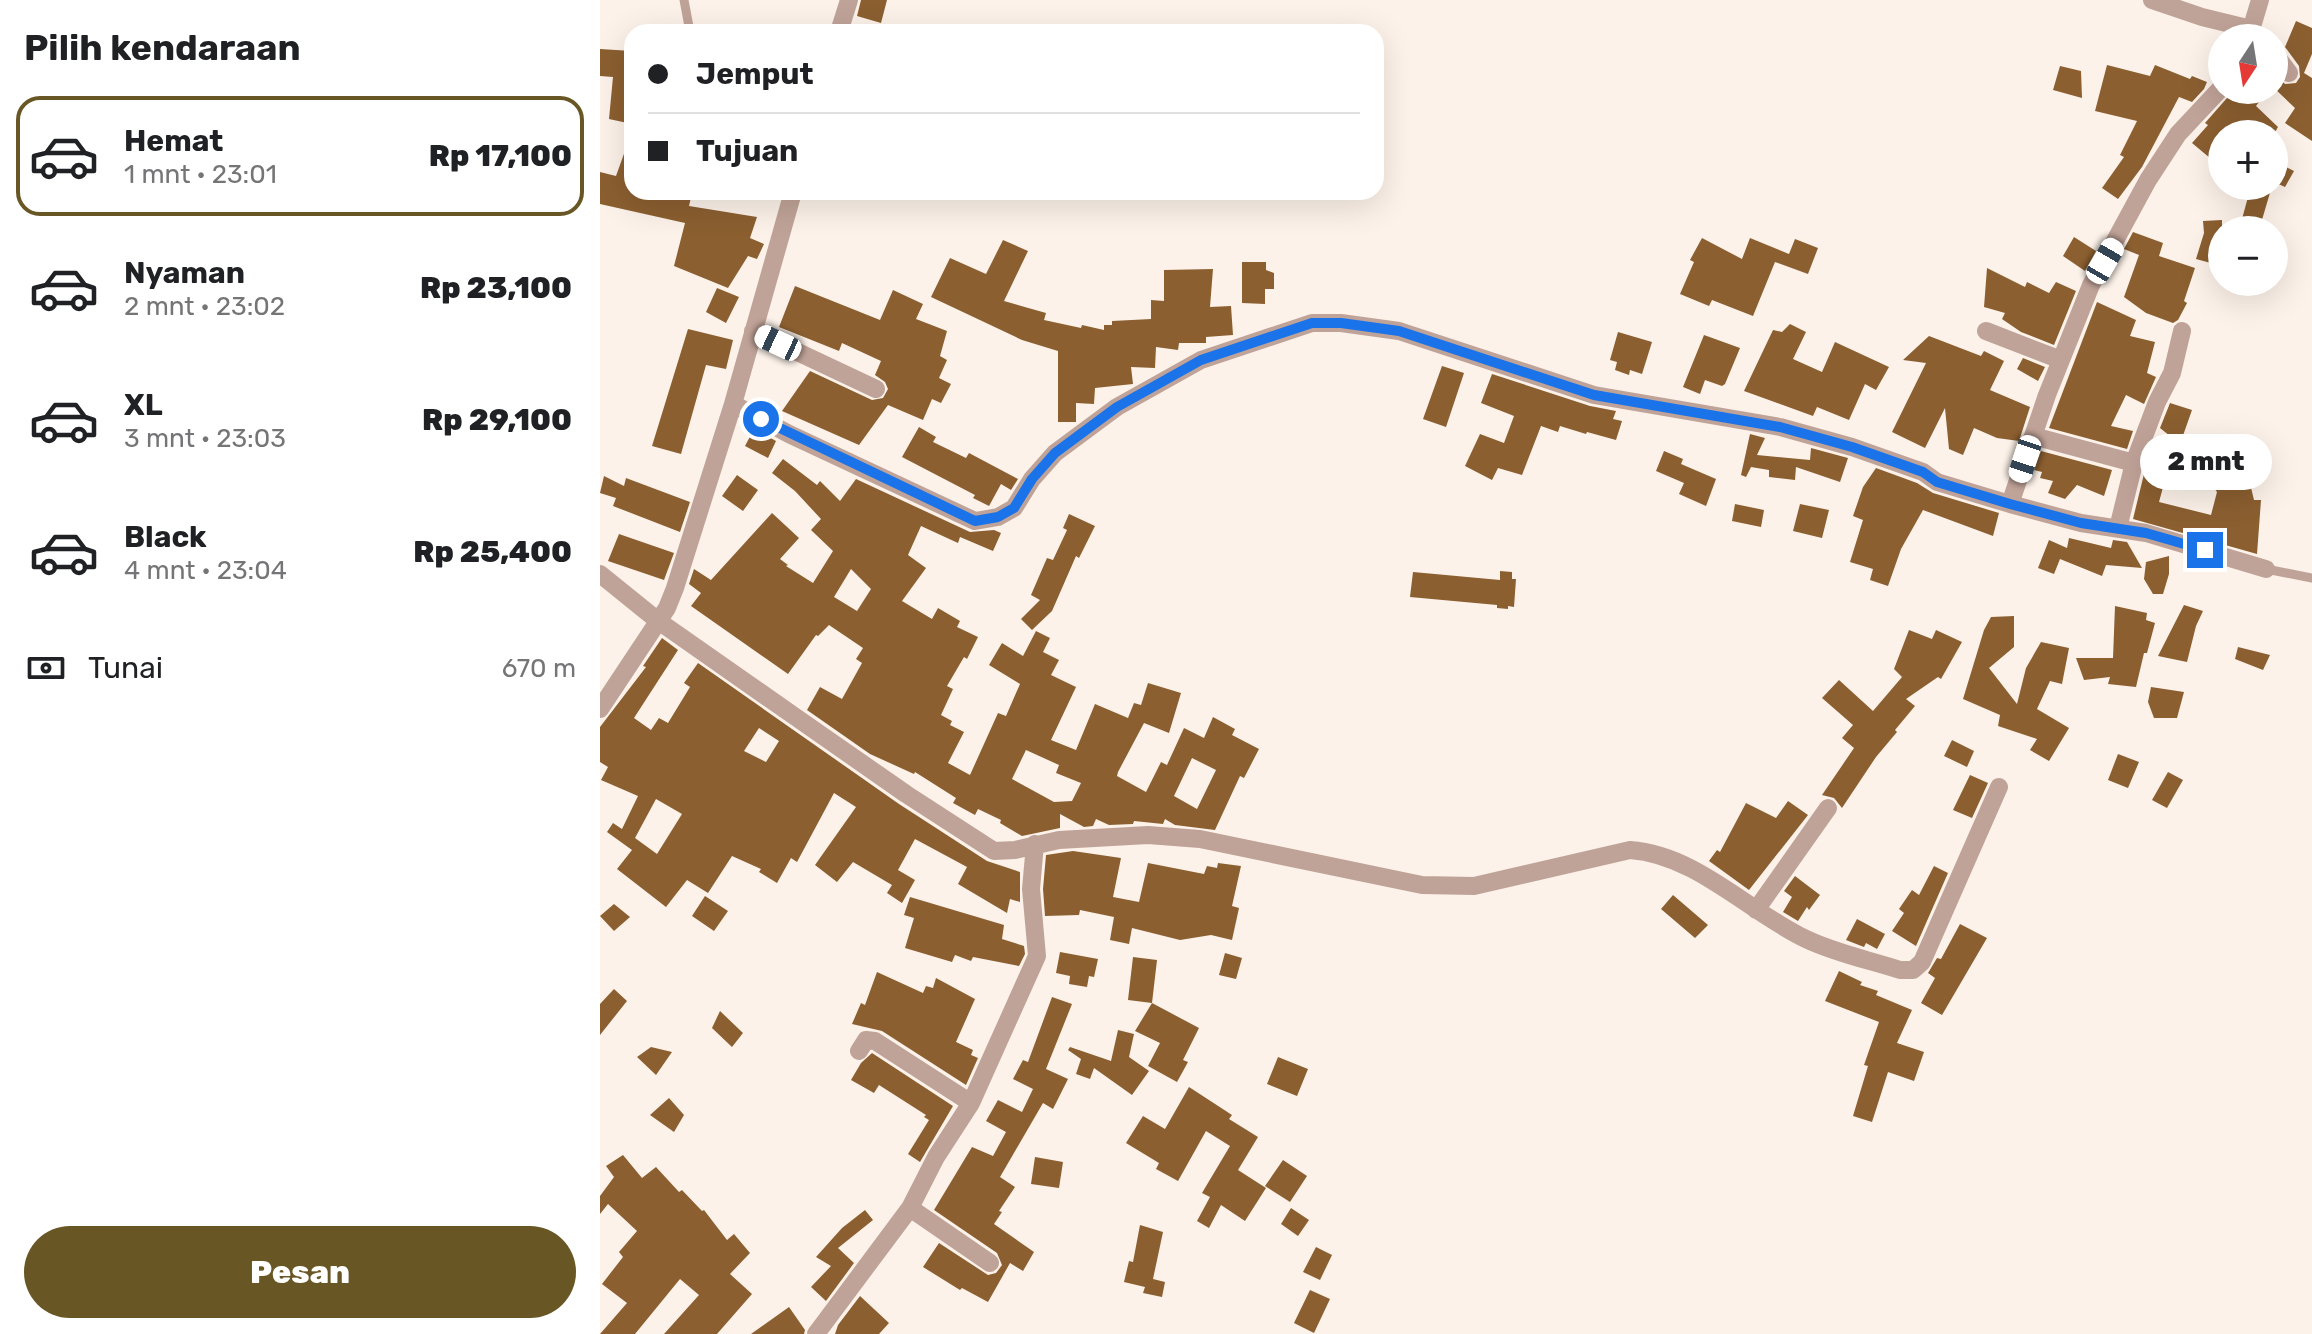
<!DOCTYPE html>
<html lang="id">
<head>
<meta charset="utf-8">
<style>
  body { margin:0; font-family:Rubik,sans-serif; background:#f6f6f6; color:#202124; height:100vh; display:flex; flex-direction:column; font-size:30px; white-space:nowrap }
  * { box-sizing:border-box; margin:0 }
  p { font-size:26px; color:#757577 }
  .icon { flex:none; width:44px; height:44px; fill:none; stroke:currentColor; stroke-width:2; stroke-linecap:round; stroke-linejoin:round }
  .map { position:relative; flex:1; overflow:hidden }
  .details { display:flex; flex-direction:column; background:#fff; width:600px }
  .details>* { flex:none }
  .guide { position:absolute; left:24px; top:24px; width:760px; height:176px; border-radius:24px; box-shadow:0 8px 32px #0002; display:grid; align-content:center; height:176px; padding:0 24px; background:#fff }
  .needle { width:52px; rotate:192deg }
  .tools { position:absolute; left:1608px; top:24px; display:grid; gap:16px }
  .tools a { display:grid; place-items:center; width:80px; height:80px; border-radius:50%; background:#fff; box-shadow:0 8px 32px #0002; font-size:40px }
  .end { position:absolute; width:36px; height:36px; margin:-18px; border:10px solid #1a73e8; background:#fff; box-shadow:0 0 0 4px #fff }
  .from { border-radius:50% }
  .bubble { position:absolute; height:56px; border-radius:28px; background:#fff; box-shadow:0 8px 32px #0002; font-size:26px; font-weight:800; line-height:56px; text-align:center }
  .car { position:absolute; width:24px; height:48px; margin:-24px -12px; border-radius:10px; box-shadow:0 0 6px 2px #0007; background:linear-gradient(#fff 24%,#345 0 40%,#fff 0 76%,#345 0 86%,#fff 0) }
  .guide b { display:flex; align-items:center; gap:28px; height:76px; font-size:30px }
  .guide b+b { border-top:2px solid #e0e0e0 }
  .guide i { width:20px; height:20px; background:#202124 }
  ul { padding:0; list-style:none }
  li { display:flex; align-items:center; gap:24px; height:120px; margin:0 16px 12px; padding:0 8px; border:4px solid transparent; border-radius:24px }
  li div { flex:1 }
  li b { display:block; font-size:30px }
  li em { font-style:normal; font-weight:800 }
  li.current { border-color:#685624 }
  li>.icon { width:72px; height:72px; stroke-width:1.5 }
  h2 { padding:0 24px; font-size:36px; line-height:96px }
  .pay { display:flex; align-items:center; gap:20px; height:88px; padding:0 24px; font-size:30px }
  .pay p { margin-inline-start:auto }
  .primary-button { display:flex; gap:16px; margin-top:auto; padding:16px 24px }
  .primary-button a { flex:1; height:92px; border-radius:48px; background:#685624; color:#fff; font-size:32px; font-weight:800; line-height:92px; text-align:center }
  main { display:flex; flex:1; min-height:0 }
  .map>svg:first-child { display:block }
</style>
</head>
<body>
<main>
<section class="details">
<h2>Pilih kendaraan</h2>
<ul>
<li class="current"><svg class="icon" aria-label="car" viewBox="0 0 24 24"><path d="M5 17H2v-5l4-1 3-4h7l3 4 3 1v5h-3M9 17h6M6 11h13"/><circle cx="7" cy="17" r="2"/><circle cx="17" cy="17" r="2"/></svg><div><b>Hemat</b><p>1 mnt · 23:01</p></div><em>Rp 17,100</em></li>
<li><svg class="icon" aria-label="car" viewBox="0 0 24 24"><path d="M5 17H2v-5l4-1 3-4h7l3 4 3 1v5h-3M9 17h6M6 11h13"/><circle cx="7" cy="17" r="2"/><circle cx="17" cy="17" r="2"/></svg><div><b>Nyaman</b><p>2 mnt · 23:02</p></div><em>Rp 23,100</em></li>
<li><svg class="icon" aria-label="car" viewBox="0 0 24 24"><path d="M5 17H2v-5l4-1 3-4h7l3 4 3 1v5h-3M9 17h6M6 11h13"/><circle cx="7" cy="17" r="2"/><circle cx="17" cy="17" r="2"/></svg><div><b>XL</b><p>3 mnt · 23:03</p></div><em>Rp 29,100</em></li>
<li><svg class="icon" aria-label="car" viewBox="0 0 24 24"><path d="M5 17H2v-5l4-1 3-4h7l3 4 3 1v5h-3M9 17h6M6 11h13"/><circle cx="7" cy="17" r="2"/><circle cx="17" cy="17" r="2"/></svg><div><b>Black</b><p>4 mnt · 23:04</p></div><em>Rp 25,400</em></li>
</ul>
<div class="pay"><svg class="icon" aria-label="cash" viewBox="0 0 24 24"><path d="M3 7h18v10H3z"/><circle cx="12" cy="12" r="2"/></svg>Tunai<p>670 m</p></div>
<div class="primary-button"><a>Pesan</a></div>
</section>
<div class="map">
<svg width="1712" height="1334" viewBox="0 0 1712 1334">
  <rect width="100%" height="100%" fill="#fcf2e9"/>
  <path fill="#8b5f30" fill-rule="evenodd" d="M261,0H287L281,23L257,16Z
    M1696,21L1712,28V54L1704,73L1712,78V141L1685,123L1695,108L1674,88V73L1685,84L1696,83L1700,77L1699,66L1685,47Z
    M0,49L32,51V124L9,119L13,77L0,76Z
    M1507,65L1550,76L1555,65L1590,79L1592,76L1607,82L1604,89L1592,102L1579,97L1542,167L1518,199L1502,188L1524,157L1520,155L1537,121L1495,111Z
    M1460,66L1481,71L1482,98L1453,90Z
    M1634,90H1668L1656,106L1678,127L1674,134H1622V168L1592,143L1608,125L1605,123Z
    M30,137L32,192H74L91,197L89,206L157,217L150,238L164,244L157,259L148,256L128,288L74,266L85,223L0,204V172L16,176Z
    M1674,161L1694,171L1685,187L1674,182Z
    M1651,186H1672L1659,230H1639Z
    M1622,220V251L1618,265L1596,259L1604,233L1603,221Z
    M1533,232L1563,243L1559,256L1595,268L1584,301L1587,303L1578,320L1573,323L1546,313L1524,297L1539,255L1524,249Z
    M1474,237L1496,251L1485,271L1463,256Z
    M1102,238L1142,259L1150,238L1189,254L1195,239L1218,248L1208,274L1175,262L1153,316L1112,300L1109,306L1080,294L1094,262L1090,260Z
    M403,240L428,251L404,301L446,313L444,320L481,328L482,325L504,330V325H512V321L551,319V300L564,301V270L613,269L610,307L631,306L633,335L606,337V343H579L578,350L556,347L555,368L531,367L533,384L495,388L494,404L476,403V422H458V351L422,340L331,297L350,258L386,274Z
    M642,262H666V270L674,273V289H665V304L642,303Z
    M1387,268L1425,287L1427,282L1449,293L1456,282L1476,291L1454,345L1421,332L1402,319L1405,313L1384,307Z
    M195,286L280,320L293,290L323,304L316,319L347,331L340,356L347,360L339,378L351,384L341,403L332,399L323,420L288,405L259,445L182,411L210,371L272,400L283,398L288,389L285,382L275,375L281,361L242,343L239,351L179,327Z
    M117,288L139,297L126,323L106,312Z
    M1497,302L1536,320L1530,336L1555,342L1547,373L1556,377L1544,404L1526,395L1511,426L1533,431L1527,449L1449,428Z
    M1190,324L1206,332L1193,359L1222,372L1235,342L1289,367L1276,390L1265,384L1249,420L1217,407L1213,416L1144,391L1173,330L1182,332Z
    M88,329L133,340L126,369L106,365L81,454L52,446Z
    M1018,332L1052,342L1042,374L1030,370L1029,375L1015,370L1017,362L1010,360Z
    M1104,335L1140,348L1125,384L1122,386L1105,380L1100,394L1083,387Z
    M1329,336L1381,356L1384,351L1404,361L1390,390L1430,407L1419,441L1397,438L1374,428L1363,455L1349,449L1345,408L1325,448L1292,432L1326,363L1303,360Z
    M1423,358L1445,367L1438,381L1417,369Z
    M842,366L864,373L846,427L823,419Z
    M892,374L990,406L1016,411L1013,419L1022,421L1016,440L987,432L986,434L960,426L958,432L941,426L922,475L898,468L892,480L865,466L880,434L904,443L914,416L881,403Z
    M1570,403L1592,410L1580,444L1601,450L1611,435L1628,443L1623,457L1646,467L1654,500H1661L1657,554L1533,519L1544,474L1565,480L1559,502L1611,515L1617,492L1586,450L1580,472H1560L1570,436L1560,428Z
    M319,427L336,437L333,442L366,458L369,453L418,479L411,490L401,484L389,506L373,498L375,495L302,457Z
    M154,429L176,441L168,458L145,446Z
    M1150,434L1165,438L1157,455L1210,460L1211,448L1248,458L1240,482L1196,467L1195,480L1169,477V470L1151,467L1146,477L1141,475Z
    M1064,451L1083,459L1081,464L1116,479L1106,506L1079,494L1084,483L1056,471Z
    M1441,451L1512,470L1504,496L1477,485L1465,499L1448,493L1453,481L1440,478L1442,472L1434,470Z
    M183,459L217,485L220,481L240,501L256,479L370,532L394,530L401,533L393,551L360,537L358,543L321,526L308,555L326,568L302,601L332,619L338,608L360,621L357,627L378,637L367,659L364,657L347,686L353,689L341,715L352,721L350,725L364,732L348,763L370,775L398,713L406,716L420,684L389,665L402,643L423,656L436,631L450,638L443,652L459,660L451,675L476,687L451,740L476,750L495,704L528,718L534,703L541,705L548,683L581,693L569,733L544,723L518,772L517,776L546,792L561,762L567,765L584,728L604,738L613,717L635,729L632,735L659,749L644,778L640,776L615,830L575,825L565,819L563,824L534,821L533,824L509,825L496,819L493,826L484,827L460,814V828L422,836L400,823L401,820L378,809L375,815L353,803L356,798L315,772L314,774L270,754L207,710L220,687L242,699L262,663L256,659L263,648L229,625L218,636L216,635L188,674L91,606L101,593L89,584L94,569L111,580L172,513L199,538L180,559L188,565L186,566L213,583L233,551L211,530L221,519L195,491L172,473ZM251,569L271,589L257,611L234,597ZM426,750L459,765L456,773L481,783L472,801L454,802L412,779ZM592,758L616,770L597,809L574,796Z
    M1276,468L1317,483L1333,493L1399,513L1393,536L1323,510L1301,549L1288,586L1270,580L1273,569L1250,562L1263,520L1253,516L1263,487Z
    M137,475L158,490L143,511L122,496Z
    M4,476L24,486L26,478L90,502L80,532L13,506L16,498L0,493Z
    M1135,504L1164,510L1161,527L1132,521Z
    M1200,504L1229,510L1222,538L1193,531Z
    M469,514L495,526L479,558L476,556L452,611L432,630L421,619L440,600L431,595L447,558L453,560L467,530L463,528Z
    M19,534L74,553L64,580L8,561Z
    M1469,538L1511,548L1513,540L1527,542L1542,568L1506,565L1502,576L1460,559L1454,574L1438,568L1449,540L1467,548Z
    M1569,556V574L1563,594H1553L1544,579L1546,562Z
    M900,571L912,572V579H916L914,607L908,606V609L897,608V605L810,597L813,572L900,580Z
    M1584,605L1603,611L1596,626L1587,662L1558,656Z
    M1515,606L1547,613L1546,620L1555,623L1547,653H1544L1536,687L1508,684L1510,677L1484,680L1476,658H1513Z
    M1414,616V647L1389,668L1417,704L1426,668L1441,642L1469,648L1462,684L1450,681L1437,709L1469,728L1449,761L1430,750L1437,739L1398,726L1400,715L1363,699L1384,630L1391,617Z
    M1309,630L1332,639L1336,630L1362,642L1341,679L1338,677L1306,699L1315,706L1295,730L1297,732L1276,757L1242,808L1234,798L1222,795L1254,748L1242,738L1253,725L1222,698L1239,680L1273,711L1302,677L1294,669Z
    M62,638L78,650L34,718L51,730L59,718L68,723L90,687L84,683L98,663L299,804L387,861L420,872V902L410,899L407,913L358,884L367,867L315,839L298,870L315,880L302,903L287,893L292,885L253,862L237,882L215,865L256,807L234,793L197,862L191,858L177,883L159,872L161,869L132,856L108,893L87,880L66,907L17,869L32,850L7,832L13,823L22,829L38,796L1,780L8,767L0,762V727L46,667L43,666ZM159,728L179,741L166,762L144,751ZM56,799L82,814L57,854L35,838Z
    M1638,647L1670,655L1663,670L1635,659Z
    M1551,687L1584,692L1577,718H1554L1548,702Z
    M1352,740L1374,751L1367,767L1344,756Z
    M1518,754L1539,762L1528,788L1508,780Z
    M1568,772L1583,780L1567,808L1552,800Z
    M1370,775L1388,783L1372,818L1353,810Z
    M1188,801L1208,815L1149,890L1109,861L1117,850L1120,852L1146,803L1176,818Z
    M473,851L521,858L513,897L539,902L548,863L604,874L607,866L617,868L618,863L641,866L632,906L639,908L632,940L611,935L580,940L532,928L529,944L510,940L514,917L480,910L479,915L445,916L443,889L446,855Z
    M1334,866L1348,873L1316,946L1292,931L1304,913L1299,909L1312,890L1319,895Z
    M1195,876L1220,895L1209,910L1207,907L1198,921L1183,912L1192,897L1184,891Z
    M1073,895L1108,925L1095,938L1061,909Z
    M105,896L128,911L114,931L92,916Z
    M310,897L404,925L402,939L424,946L425,954L419,966L373,957L371,961L355,955L352,962L305,948L314,918L304,915Z
    M14,904L30,917L14,931L0,916Z
    M1257,919L1285,934L1277,949L1266,943L1264,947L1246,940Z
    M1360,924L1387,938L1342,1015L1321,1003L1335,978L1328,973L1337,958L1341,959Z
    M460,952L498,959L494,977L489,976L487,987L469,984L470,976L456,973Z
    M625,953L642,958L636,979L619,975Z
    M533,957L557,960L552,1003L528,1000Z
    M1239,971L1262,982L1260,985L1278,991L1276,995L1312,1010L1297,1043L1324,1052L1314,1081L1288,1072L1272,1122L1253,1116L1268,1066L1264,1065L1279,1022L1225,1001Z
    M277,972L323,993L326,986L333,988L336,978L375,999L356,1042L373,1050L371,1055L378,1058L366,1085L282,1031L252,1024L261,1003L265,1005Z
    M14,989L27,1001L0,1035V1004Z
    M452,997L472,1004L446,1069L468,1079L453,1109L443,1103L400,1177L415,1187L399,1211L402,1212L394,1224L434,1252L423,1271L410,1263L388,1302L362,1288L360,1290L323,1267L339,1243L388,1275L396,1273L402,1265L397,1253L334,1210L372,1147L393,1156L406,1132L386,1121L398,1100L422,1112L433,1089L413,1079L423,1060L428,1062Z
    M552,1003L599,1028L583,1060L588,1062L577,1082L548,1066L560,1043L535,1031Z
    M120,1011L143,1033L132,1047L112,1028Z
    M518,1030L534,1034L529,1057L549,1071L532,1095L494,1068L490,1079L476,1074L481,1059L468,1050L470,1047L511,1061Z
    M51,1047L72,1052L56,1075L37,1057Z
    M272,1053L353,1106L320,1162L308,1154L329,1120L324,1117L326,1115L279,1085L274,1093L251,1080L261,1063Z
    M678,1057L708,1069L697,1096L667,1084Z
    M589,1087L632,1115L629,1119L658,1137L638,1170L666,1188L645,1221L621,1205L609,1228L597,1221L610,1197L602,1193L630,1146L606,1131L578,1181L556,1169L559,1163L526,1143L543,1116L565,1129Z
    M69,1098L84,1115L74,1132L50,1115Z
    M23,1155L42,1178L56,1167L79,1192L82,1190L102,1211L104,1210L127,1240L134,1234L150,1253L130,1274L152,1294L117,1334H64L99,1295L80,1279L35,1334H0L27,1303L2,1284L23,1257L19,1252L37,1231L8,1204L0,1214V1196L14,1177L6,1166Z
    M435,1157L463,1162L459,1188L431,1184Z
    M683,1160L707,1176L690,1202L665,1186Z
    M691,1208L709,1220L698,1236L681,1224Z
    M265,1210L273,1220L238,1248L254,1263L226,1301L211,1287L231,1266L216,1257L242,1228Z
    M540,1225L563,1232L553,1279L565,1282L562,1297L543,1293L545,1287L524,1282L529,1261L533,1262Z
    M716,1247L732,1255L720,1280L703,1272Z
    M710,1290L730,1299L714,1333L694,1323Z
    M260,1296L289,1323L279,1334H235L238,1325Z
    M189,1307L205,1330L204,1334H151Z"/>
  <g fill="none" stroke-linecap="round" stroke-linejoin="round">
    <path stroke="#c0a398" stroke-width="9" d="M84,0L90,32
      M1666,569L1712,578"/>
    <path stroke="#c0a398" stroke-width="18" d="M1552,0L1602,17L1647,28L1660,38
      M1651,30L1660,0
      M239,32L249,0
      M1674,53L1689,73
      M153,331L276,389
      M1386,331L1461,360
      M133,404L189,434L375,521L398,517L414,508L432,479L455,453L517,407L601,360L712,323H741L799,331L994,395L1180,427L1252,447L1323,472L1337,482L1410,504L1481,523L1546,533L1666,569
      M1433,436L1534,463
      M1410,504L1447,395L1491,285L1548,180L1578,134L1622,87
      M1518,528L1534,463L1557,402L1572,373L1582,331
      M0,574L57,620L197,718L306,794L394,851L415,850L459,840L548,835L600,839L822,885L874,886L1030,850C1097,855 1147,911 1206,939C1235,953 1269,960 1300,970H1313L1322,962L1399,787
      M0,709L67,608L75,588L133,404L193,192
      M1156,910L1228,808
      M259,1051L266,1040L275,1041L371,1103
      M310,1208L390,1263
      M216,1334L310,1208L336,1157L371,1103L437,956L431,889L435,844"/>
  </g>
  <g fill="none" stroke-linecap="round" stroke-linejoin="round">
    <path stroke="#1a73e8" stroke-width="10" d="M161,419L375,521L398,517L414,508L432,479L455,453L517,407L601,360L712,323H741L799,331L994,395L1180,427L1252,447L1323,472L1337,482L1410,504L1481,523L1546,533L1605,550"/>
  </g>
</svg>
<div class="tools">
<a><svg class="needle" viewBox="-14 -14 28 28"><path d="M0-13l5 13h-10z" fill="#e53935"/><path d="M0 13l5-13h-10z" fill="#757577"/></svg></a>
<a>+</a>
<a>−</a>
</div>
<i class="end from" style="left:161px;top:419px"></i>
<i class="end" style="left:1605px;top:550px"></i>
<div class="bubble" style="left:1540px;top:434px;width:132px">2 mnt</div>
<i class="car" style="left:1505px;top:261px;rotate:30deg"></i>
<i class="car" style="left:178px;top:343px;rotate:295deg"></i>
<i class="car" style="left:1425px;top:459px;rotate:198deg"></i>
<div class="guide">
<b><i class="from"></i>Jemput</b>
<b><i></i>Tujuan</b>
</div>
</div>
</main>
</body>
</html>
